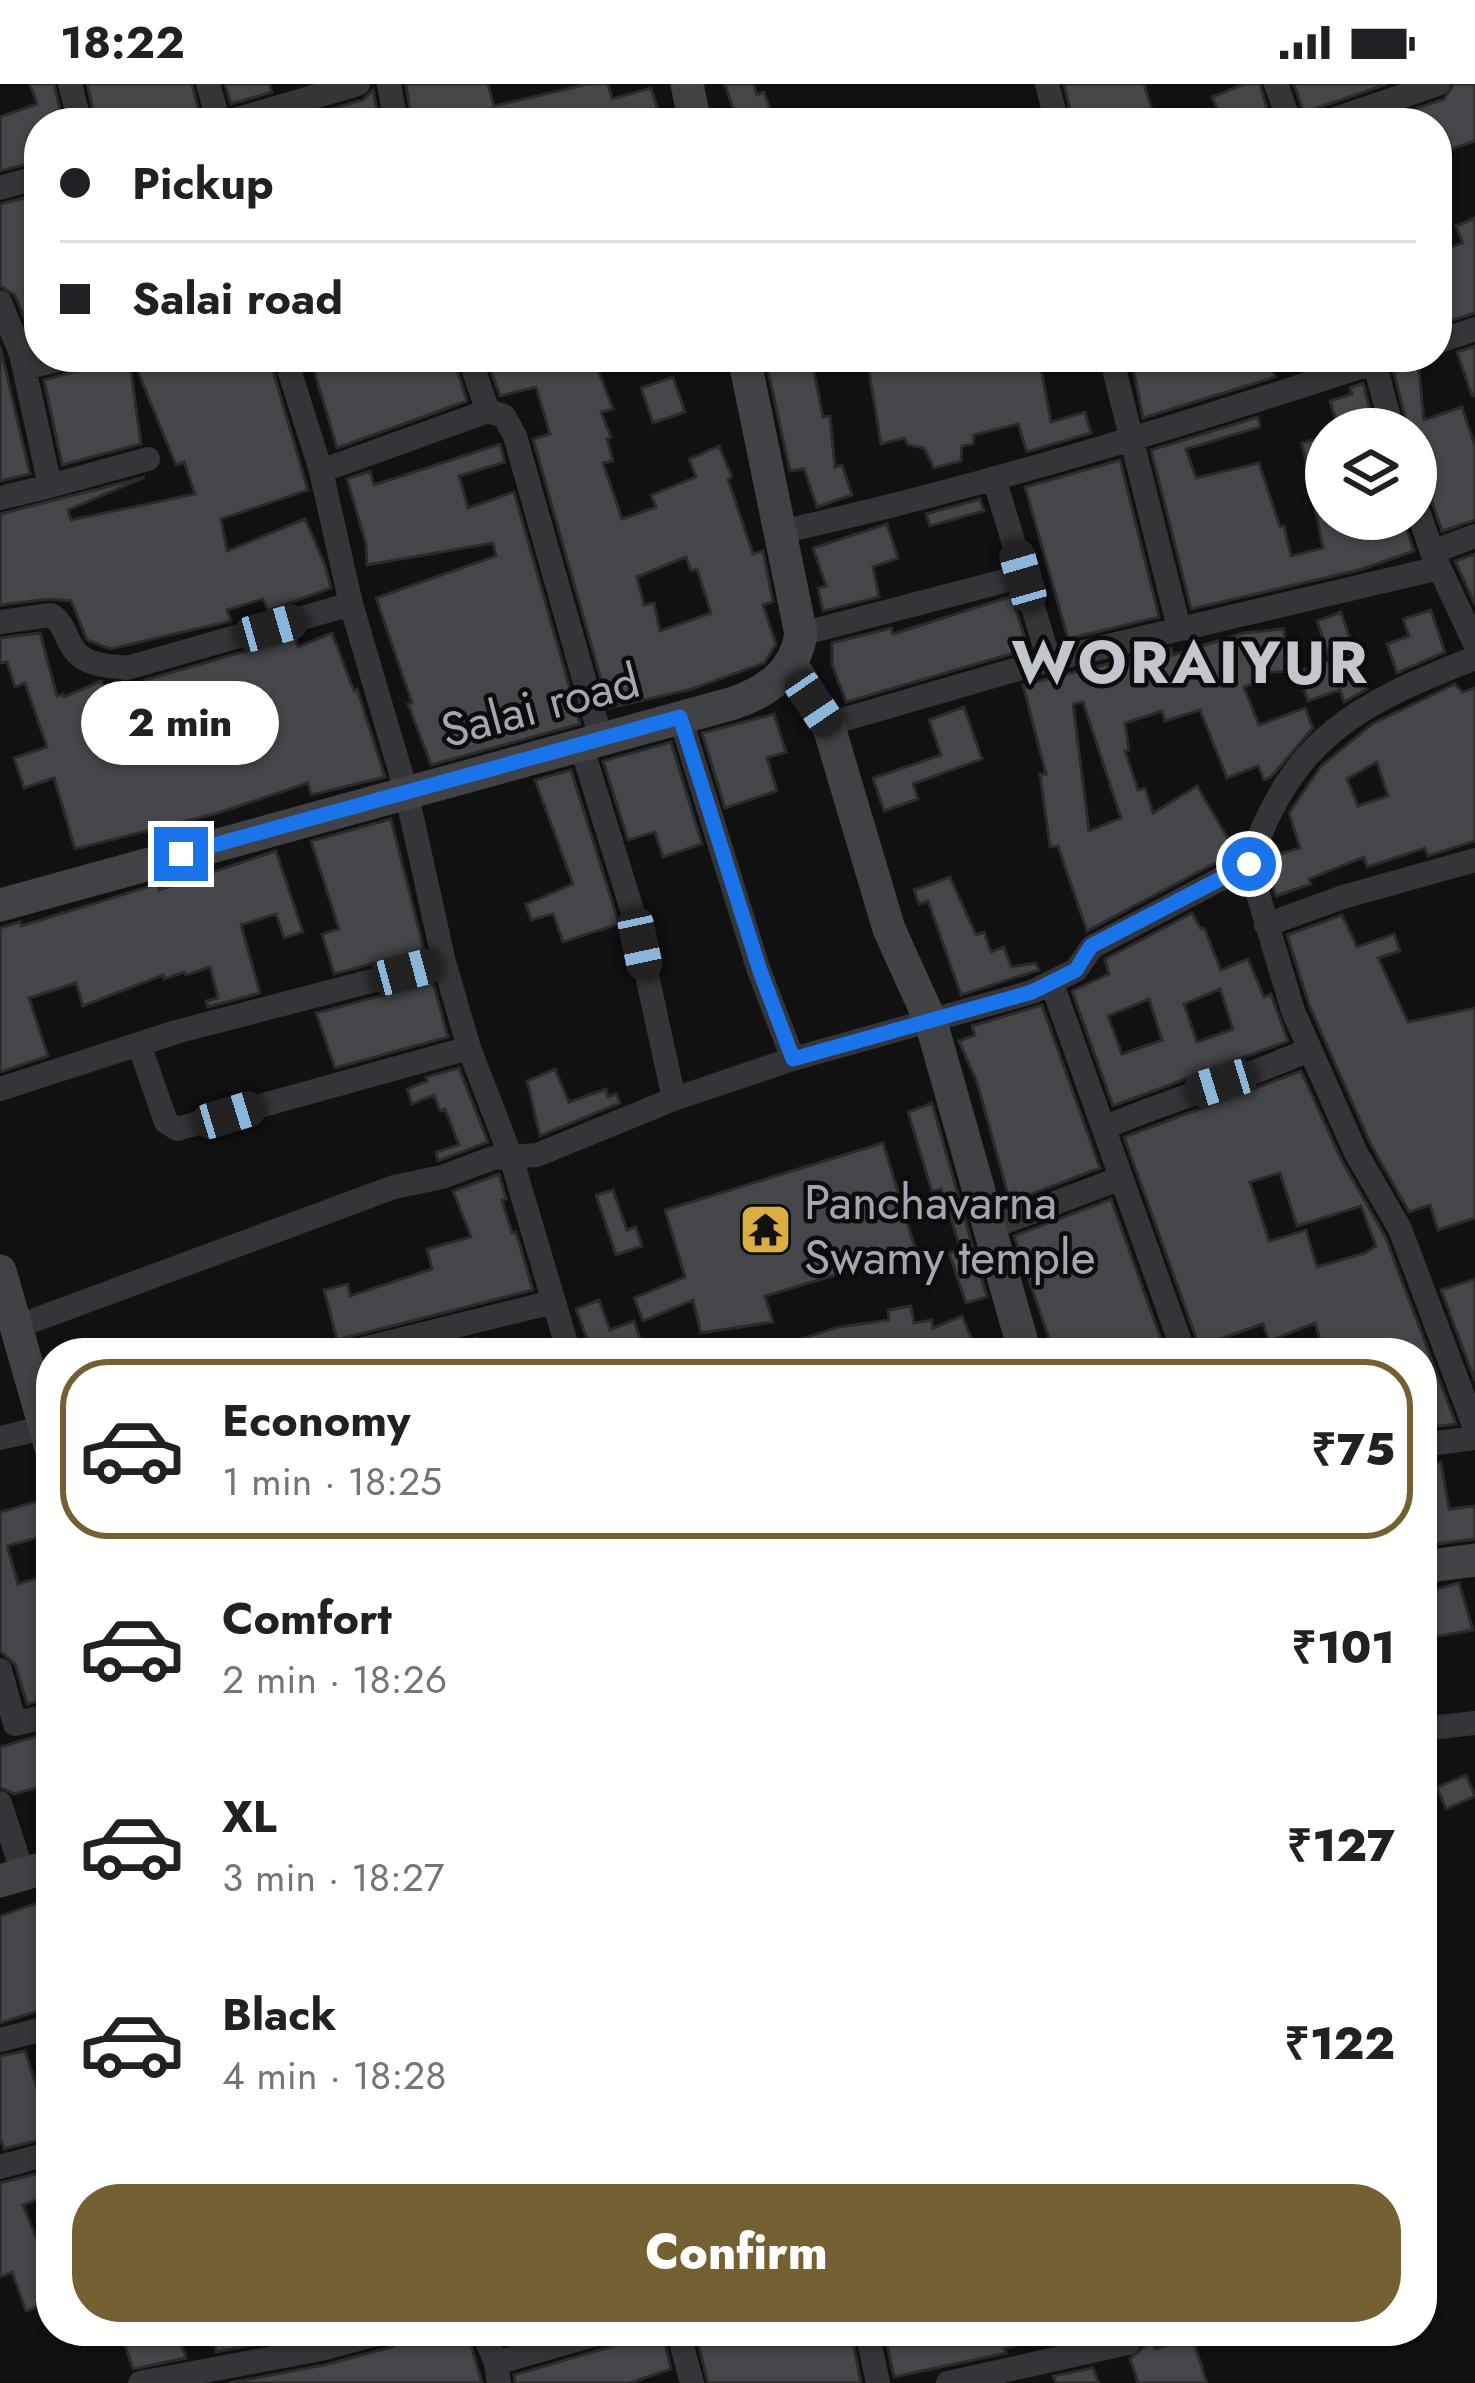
<!DOCTYPE html>
<html lang="en">
<head>
<meta charset="utf-8">
<style>
  body { margin:0; font-family:Jost,sans-serif; background:#f6f6f6; color:#202124; height:100vh; display:flex; flex-direction:column; font-size:45px; white-space:nowrap }
  * { box-sizing:border-box; margin:0 }
  p { font-size:39px; color:#757577 }
  .icon { flex:none; width:66px; height:66px; fill:none; stroke:currentColor; stroke-width:2; stroke-linecap:round; stroke-linejoin:round }
  .map { position:relative; flex:1; overflow:hidden }
  .panel { position:absolute; left:36px; top:1254px; width:1401px; height:1008px; display:flex; flex-direction:column; background:#fff; border-radius:48px; box-shadow:0 3px 9px #0004 }
  .panel>* { flex:none }
  .top-card { position:absolute; left:24px; top:24px; width:1428px; height:264px; border-radius:48px; box-shadow:0 3px 9px #0004; display:grid; align-content:center; height:264px; padding:0 36px; background:#fff }
  .controls { position:absolute; left:1305px; top:324px; display:grid; gap:24px }
  .controls a { display:grid; place-items:center; width:132px; height:132px; border-radius:50%; background:#fff; box-shadow:0 3px 9px #0004; font-size:60px }
  .end { position:absolute; width:54px; height:54px; margin:-27px; border:15px solid #1a73e8; background:#fff; box-shadow:0 0 0 6px #fff }
  .from { border-radius:50% }
  .bubble { position:absolute; height:84px; border-radius:42px; background:#fff; box-shadow:0 3px 9px #0004; font-size:39px; font-weight:800; line-height:84px; text-align:center }
  .car { position:absolute; width:36px; height:72px; margin:-36px -18px; border-radius:15px; box-shadow:0 0 9px 3px #0007; background:linear-gradient(#222 24%,#8ab4d8 0 40%,#222 0 76%,#8ab4d8 0 86%,#222 0) }
  .top-card b { display:flex; align-items:center; gap:42px; height:114px; font-size:45px }
  .top-card b+b { border-top:3px solid #e0e0e0 }
  .top-card i { width:30px; height:30px; background:#202124 }
  ul { padding:21px 0 0; list-style:none }
  li { display:flex; align-items:center; gap:36px; height:180px; margin:0 24px 18px; padding:0 12px; border:6px solid transparent; border-radius:48px }
  li div { flex:1 }
  li b { display:block; font-size:45px }
  li em { font-style:normal; font-weight:800 }
  li.active { border-color:#756031 }
  li>.icon { width:108px; height:108px; stroke-width:1.5 }
  .cta { display:flex; gap:24px; margin-top:auto; padding:24px 36px }
  .cta a { flex:1; height:138px; border-radius:48px; background:#756031; color:#fff; font-size:48px; font-weight:800; line-height:138px; text-align:center }
  .status { display:flex; justify-content:space-between; align-items:center; height:84px; padding:0 60px; background:#fff; direction:ltr }
  .status svg { height:33px; fill:currentColor }
  .map>svg:first-child { display:block }
</style>
</head>
<body>
<div class="status"><b>18:22</b><svg viewBox="0 0 49 12"><path d="M0 12V9h3v3zM5 12V6h3v6zM10 12V3h3v9zM15 12V0h3v12zM26 1h20v11H26zM47 4h2v5h-2z"/></svg></div>
<div class="map">
<svg width="1475" height="2299" viewBox="0 0 1475 2299">
  <rect width="100%" height="100%" fill="#111112"/>
  <path fill="#45464a" stroke="#2b2b2e" stroke-width="3" fill-rule="evenodd" d="M30,0H54L63,39H39V77L0,87V33L37,20Z
    M87,0H192L201,37L96,39Z
    M225,0H269L272,8L231,20Z
    M406,0H488L494,22L588,0H608L612,15L651,4L662,39H412Z
    M725,0H753L757,11L764,8L770,25L737,36Z
    M1064,0H1144L1156,39H1073Z
    M1245,0H1260L1267,25L1240,36L1236,26L1220,32L1212,13Z
    M1294,0H1387L1317,24L1307,39Z
    M1454,0H1475V57L1437,70V39H1374L1444,15Z
    M373,6L379,39H283L363,16Z
    M32,112L39,136L36,264L15,211L0,202V120Z
    M1475,134V229L1437,241V167L1463,159L1456,142Z
    M0,262L30,390L0,397Z
    M1475,262V312H1472L1457,268Z
    M85,273H129L141,360L62,381L44,296L80,286Z
    M132,273H269L308,406L221,435L227,467L305,435L325,481L331,504L268,527L263,515L227,526L231,537L110,565L87,556L71,517L49,515L0,521V430L145,393L68,426L71,436L195,410L184,378L176,381Z
    M310,273H386L390,286L421,273H453L467,317L337,364Z
    M486,273H519L522,282L550,273H593L613,325L601,328L611,353L607,355L613,377L603,379L622,435L656,423L651,411L696,393L689,375L719,362L732,393L728,395L753,470L763,467L773,518L763,521L776,560L764,579L692,605L609,624L533,355L550,350L536,303L500,312ZM686,473L691,487L697,485L711,529L660,547L654,519L644,521L637,493Z
    M765,273H811L823,333L830,332L835,383L842,381L852,411L817,423L804,385L790,387Z
    M875,273H1039L1051,338L1085,328L1091,349L1027,368L1018,340L974,351L973,360L962,362L961,377L934,384L924,364L908,361L904,354L881,360L867,275Z
    M1131,273H1269L1275,293L1143,334Z
    M1418,278L1424,336L1462,323L1475,362V436L1442,447L1431,415L1416,405V345H1408L1394,289L1406,279Z
    M673,293L685,328L653,339L641,304Z
    M1363,299L1375,345H1365L1362,336L1338,343L1330,317L1352,310L1350,304Z
    M1258,333L1260,343L1186,365L1196,394L1259,379L1280,443L1284,442L1291,472L1323,464L1302,359L1326,352V435H1403L1414,467L1359,486L1191,525L1151,366Z
    M500,360L505,378L459,392L468,424L514,408L580,640L431,681L408,620L412,619L376,514L496,472L493,459L367,481L366,460L347,395L370,387L374,401Z
    M1120,376L1159,533L1068,555L1025,403Z
    M980,415L984,427L930,442L926,430Z
    M887,440L898,474L873,483L879,513L823,527L818,504L826,502L813,464Z
    M1475,470V521L1455,477Z
    M1012,512L1028,565L846,618L832,580V559L891,544L893,550Z
    M1431,526L1445,568L1397,589L1387,560L1409,552L1403,535Z
    M1341,528L1367,605L1344,618L1340,606L1308,617L1298,588L1330,576L1317,537Z
    M1284,545L1288,587L1254,590L1257,599L1244,603L1259,641L1305,624L1313,644L1271,693L1264,696L1258,682L1227,694L1200,626L1165,637L1162,627L1125,639L1129,666L1125,667L1138,706L1145,704L1153,729L1197,702L1236,768L1087,847L1058,762L1050,763L1040,690H1046L1023,601L1171,564L1173,571L1243,549ZM1083,618L1121,734L1089,747L1073,620Z
    M40,549L57,612L63,610L64,613L101,597L109,613L146,601L145,596L295,553L298,563L332,549L354,607L357,605L385,693L311,711L308,699L218,729L75,765L54,694L24,704L14,674L47,663L25,599L15,603L7,578L0,579V554Z
    M1455,600L1462,608L1475,604V757L1428,772L1425,764L1367,783L1364,773L1309,795L1311,800L1276,812L1266,781L1269,773L1300,764L1289,729L1321,682L1372,640ZM1377,678L1388,712L1358,722L1347,695Z
    M964,623L982,675L913,700L918,715L884,727L873,694L941,671L929,636Z
    M774,630L786,668L767,674L777,707L725,724L702,649Z
    M671,658L702,760L663,773L655,748L628,756L603,677Z
    M571,686L619,840L563,858L553,830L531,836L526,820L573,800L535,696Z
    M391,735L424,866L334,890L322,850L339,845L311,757Z
    M276,767L303,848L284,854L276,830L241,841L260,909L208,923L206,917L218,914L210,883L186,891L184,888L164,895L163,891L83,922L76,899L29,914L48,972L0,988V844L20,838L21,842L157,800L159,806Z
    M950,793L976,851L984,848L991,868L1004,863L1011,883L1036,879L1039,886L961,911L928,817L919,820L914,806Z
    M1192,829L1201,845L1204,844L1221,886L1248,875L1264,913L1271,910L1288,957L1113,1022L1072,907L1109,890L1105,875ZM1220,905L1233,945L1197,958L1184,920ZM1149,915L1162,956L1122,970L1108,932Z
    M1342,831L1357,863L1394,850L1400,867L1378,874L1408,938L1475,924V1134L1438,1146L1430,1121L1409,1128L1371,1061L1309,921L1287,851Z
    M433,898L448,953L335,984L316,929Z
    M1042,921L1100,1084L1010,1118L977,998L959,957L975,951L972,942Z
    M459,984L488,1058L438,1077L436,1068L459,1061L445,1025L440,1027L434,1011L412,1020L407,1005L427,997L426,993Z
    M555,985L569,1018L606,1005L608,1013L616,1010L620,1019L540,1052L527,997Z
    M1301,987L1342,1077L1385,1152L1456,1340L1424,1344L1422,1269H1395L1391,1258L1369,1266L1370,1269H1324L1315,1239L1269,1257L1263,1240L1199,1262L1124,1053ZM1280,1089L1297,1142L1361,1122L1376,1162L1365,1169L1317,1183L1306,1146L1269,1157L1250,1098Z
    M932,1019L987,1213L966,1219L949,1169L961,1166L941,1105L932,1108L908,1028Z
    M883,1059L916,1167L765,1212L773,1238L701,1249L693,1216L643,1237L634,1214L685,1193L665,1126Z
    M499,1090L506,1115L502,1116L512,1149L516,1148L533,1206L337,1256L324,1206L348,1200L350,1212L432,1185L427,1165L471,1153L453,1107Z
    M613,1106L627,1146L636,1143L642,1162L616,1171L596,1111Z
    M1111,1115L1166,1269H1054L1014,1152Z
    M1475,1195V1297L1441,1206Z
    M599,1216L610,1246L634,1237L645,1269H592L576,1225Z
    M911,1222L914,1239L932,1236L933,1244L962,1232L971,1254L934,1269H769L768,1265L839,1243L889,1236L888,1226Z
    M477,1254L483,1269L426,1267Z
    M1441,1378L1449,1425L1475,1422V1455L1422,1462V1382Z
    M42,1416L51,1450L7,1462L18,1500L51,1490V1615L27,1620L15,1580L0,1567V1428Z
    M1459,1499L1473,1546L1422,1555V1509Z
    M51,1648V1700L14,1710L0,1703V1663Z
    M1466,1691L1475,1712L1446,1725L1437,1703Z
    M51,1814V1923L0,1939V1832Z
    M25,1967L40,2013L51,2009V2053L4,2065L0,2053V1972Z
    M51,2086V2110L23,2121L45,2175L40,2176L51,2218L26,2227L12,2188L0,2193V2099Z
    M141,2247H177L186,2274L133,2285L122,2253Z
    M213,2247H324L216,2268Z
    M404,2247H467L482,2299H229L324,2281L392,2263L400,2258Z
    M623,2247H662L671,2285L630,2299H515L514,2291L613,2262Z
    M695,2247H851L861,2299H708Z
    M884,2247H1049V2250L1005,2265L1006,2269L894,2293Z
    M1139,2247H1149L1155,2265L1192,2253L1207,2299H1138L1130,2275L1144,2263Z
    M1093,2284L1099,2299H1056L1053,2292Z"/>
  <g fill="none" stroke-linecap="round" stroke-linejoin="round">
    <path stroke="#343539" stroke-width="24" d="M70,0L80,39
      M208,0L219,39
      M389,0L396,39
      M1047,0L1057,39
      M1276,0L1290,39
      M224,39L358,0
      M1323,39L1438,0
      M0,104L39,93
      M0,218L21,270L50,402L0,414
      M1437,258L1475,245
      M285,273L321,387L351,520L406,707L444,878L469,964L511,1073L569,1269
      M469,273L488,327L504,332L515,352L601,655
      M1111,273L1179,544
      M1373,273L1392,345
      M25,284L69,273
      M321,387L488,327
      M994,394L1049,576
      M50,402L148,375
      M1416,421L1432,468L1475,560
      M780,448C987,402 1189,339 1391,273
      M1432,468L1475,452
      M0,538L51,531C67,541 65,559 79,571C91,582 112,582 127,584L351,520
      M801,550L1023,492
      M1475,574C1357,620 1292,653 1249,780L1293,927L1356,1069L1400,1145L1475,1344
      M680,633L759,887L793,975
      M828,640L1049,576L1439,484
      M581,661L634,832L674,1015
      M1266,841L1343,813L1475,776
      M1052,900L1184,1269
      M139,960L166,1038L177,1045L469,964
      M0,1005L176,948L444,878
      M1106,1043C1173,1014 1243,996 1310,965
      M992,1143L1121,1094
      M16,1243L394,1103L442,1093L493,1074L537,1071L674,1015L793,975L1032,908L1076,886L1092,863L1249,780
      M347,1269L553,1218
      M0,1354L51,1342
      M1422,1361L1475,1354
      M0,1586L15,1640L51,1631
      M1422,1645L1475,1639
      M0,1719L23,1790
      M0,1956L51,1943
      M0,2083L51,2069
      M483,2247L496,2279L499,2299
      M678,2247L692,2299
      M867,2247L878,2299
      M496,2279L607,2247
      M140,2299L321,2265L388,2247
      M948,2299L1128,2259"/>
    <path stroke="#414246" stroke-width="33" d="M687,0L695,39
      M792,581L828,640L889,845L931,938L1025,1269
      M0,821L734,619C768,607 795,588 801,550L744,273
      M0,1187L51,1364
      M1422,1483L1475,1476
      M0,1797L51,1782"/>
  </g>
  <g fill="none" stroke-linecap="round" stroke-linejoin="round">
    <path stroke="#1a73e8" stroke-width="15" d="M181,770L680,633L760,887L793,975L1032,908L1076,886L1091,862L1249,780"/>
  </g>
  <defs>
    <symbol id="temple-square" viewBox="-11 -11 22 22"><rect x="-9" y="-9" width="18" height="18" rx="4" fill="#dcad40" stroke="#0c0c0d"/><path d="M0-6L5-2H3V0L6.5 2.5H4V6H1.5V3h-3V6H-4V2.5H-6.5L-3 0V-2H-5Z" fill="#111"/></symbol>
  </defs>
  <g fill-rule="evenodd">
    <use href="#temple-square" x="736" y="1116" width="59" height="59"/>
  </g>
  <g text-anchor="middle" stroke-width="9" stroke-linejoin="round" paint-order="stroke">
    <g font-size="48" fill="#a4a7b1" stroke="#0c0c0d">
      <text transform="translate(540 621) rotate(-15)" y="17">Salai road</text>
    </g>
    <g font-size="48" fill="#a4a7b1" stroke="#0c0c0d" text-anchor="start">
      <text x="804" y="1135">Panchavarna<tspan x="804" dy="55">Swamy temple</tspan></text>
    </g>
    <g font-size="60" font-weight="bold" letter-spacing="3" fill="#c4c6ce" stroke="#0c0c0d">
      <text x="1191" y="599">WORAIYUR</text>
    </g>
  </g>
</svg>
<div class="controls">
<a><svg class="icon" aria-label="layers" viewBox="0 0 24 24"><path d="M12 4l9 5-9 5-9-5zM3 14l9 5 9-5"/></svg></a>
</div>
<i class="end from" style="left:1249px;top:780px"></i>
<i class="end" style="left:181px;top:770px"></i>
<div class="bubble" style="left:81px;top:597px;width:198px">2 min</div>
<i class="car" style="left:1023px;top:492px;rotate:344deg"></i>
<i class="car" style="left:271px;top:544px;rotate:74deg"></i>
<i class="car" style="left:814px;top:619px;rotate:146deg"></i>
<i class="car" style="left:640px;top:860px;rotate:168deg"></i>
<i class="car" style="left:406px;top:888px;rotate:75deg"></i>
<i class="car" style="left:1221px;top:999px;rotate:253deg"></i>
<i class="car" style="left:229px;top:1031px;rotate:73deg"></i>
<div class="top-card">
<b><i class="from"></i>Pickup</b>
<b><i></i>Salai road</b>
</div>
<section class="panel">
<ul>
<li class="active"><svg class="icon" aria-label="car" viewBox="0 0 24 24"><path d="M5 17H2v-5l4-1 3-4h7l3 4 3 1v5h-3M9 17h6M6 11h13"/><circle cx="7" cy="17" r="2"/><circle cx="17" cy="17" r="2"/></svg><div><b>Economy</b><p>1 min · 18:25</p></div><em>₹75</em></li>
<li><svg class="icon" aria-label="car" viewBox="0 0 24 24"><path d="M5 17H2v-5l4-1 3-4h7l3 4 3 1v5h-3M9 17h6M6 11h13"/><circle cx="7" cy="17" r="2"/><circle cx="17" cy="17" r="2"/></svg><div><b>Comfort</b><p>2 min · 18:26</p></div><em>₹101</em></li>
<li><svg class="icon" aria-label="car" viewBox="0 0 24 24"><path d="M5 17H2v-5l4-1 3-4h7l3 4 3 1v5h-3M9 17h6M6 11h13"/><circle cx="7" cy="17" r="2"/><circle cx="17" cy="17" r="2"/></svg><div><b>XL</b><p>3 min · 18:27</p></div><em>₹127</em></li>
<li><svg class="icon" aria-label="car" viewBox="0 0 24 24"><path d="M5 17H2v-5l4-1 3-4h7l3 4 3 1v5h-3M9 17h6M6 11h13"/><circle cx="7" cy="17" r="2"/><circle cx="17" cy="17" r="2"/></svg><div><b>Black</b><p>4 min · 18:28</p></div><em>₹122</em></li>
</ul>
<div class="cta"><a>Confirm</a></div>
</section>
</div>
</body>
</html>
